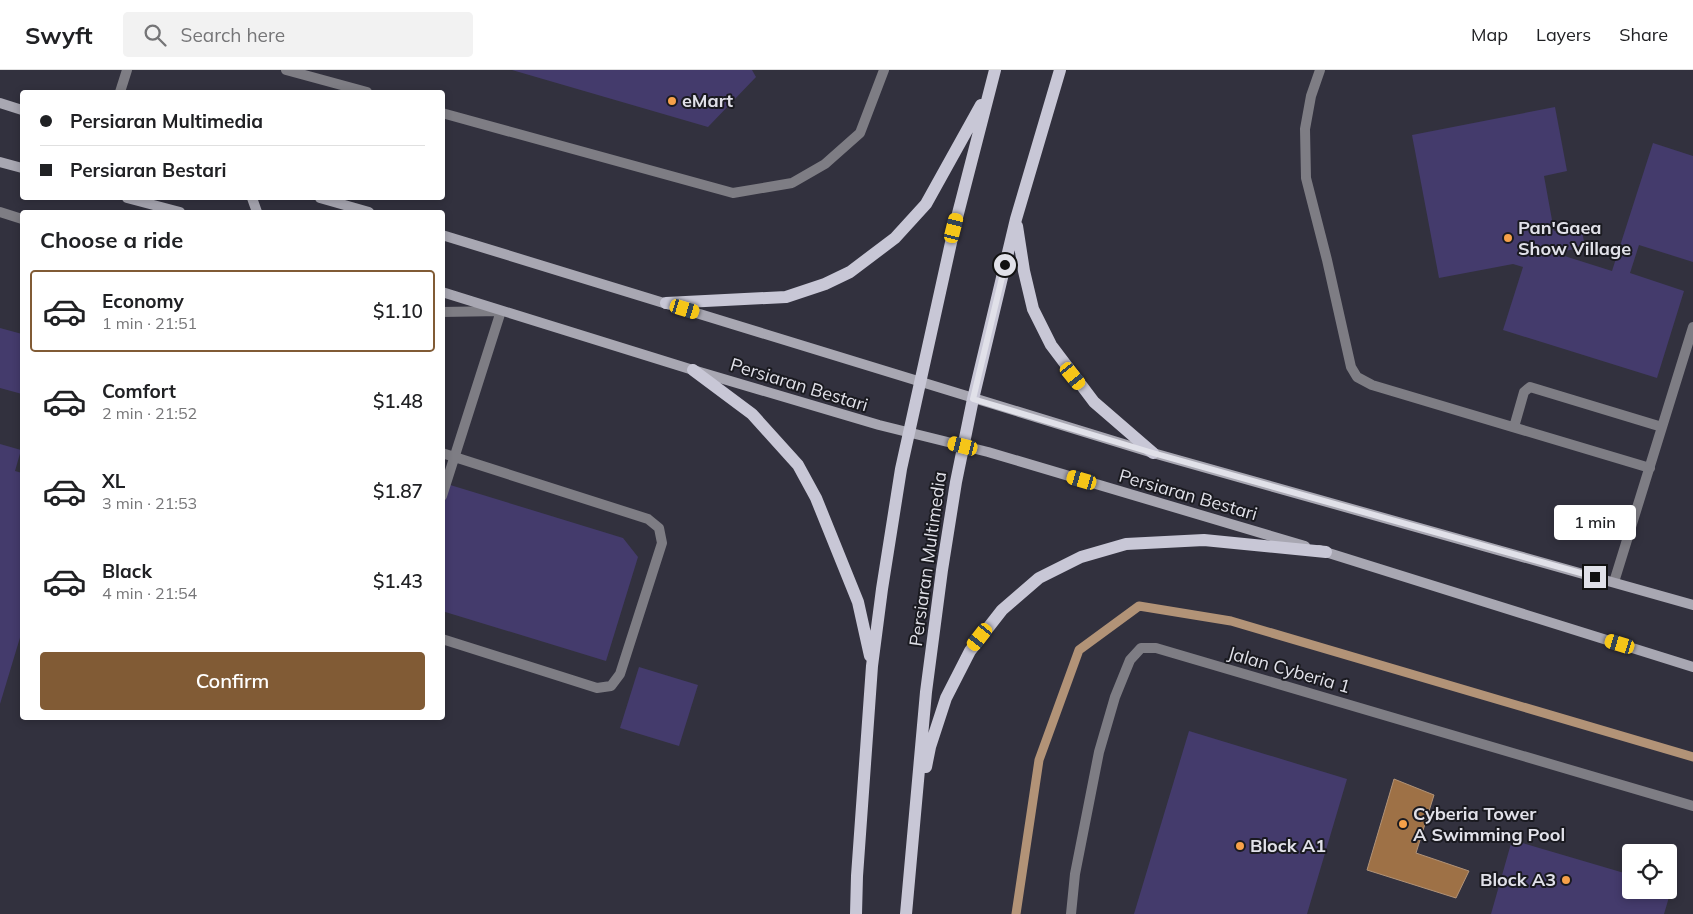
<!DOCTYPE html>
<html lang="en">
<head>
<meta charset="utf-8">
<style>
  body { margin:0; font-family:Mulish,sans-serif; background:#f2f2f2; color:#202124; height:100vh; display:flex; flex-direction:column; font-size:19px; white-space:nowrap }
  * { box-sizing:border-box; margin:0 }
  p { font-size:16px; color:#757577 }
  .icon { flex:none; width:28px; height:28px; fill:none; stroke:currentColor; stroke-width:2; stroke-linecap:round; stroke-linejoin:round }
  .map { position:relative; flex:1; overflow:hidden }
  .sheet { position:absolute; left:20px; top:140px; width:425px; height:510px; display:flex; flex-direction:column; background:#fff; border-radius:5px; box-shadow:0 2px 8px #0003 }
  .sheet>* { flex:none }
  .hud { position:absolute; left:20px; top:20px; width:425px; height:110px; border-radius:5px; box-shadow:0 2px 8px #0003; display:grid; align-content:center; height:110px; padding:0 20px; background:#fff }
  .controls { position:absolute; left:1622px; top:774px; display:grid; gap:10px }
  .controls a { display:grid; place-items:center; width:55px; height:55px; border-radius:5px; background:#fff; box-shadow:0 2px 8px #0003; font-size:25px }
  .end { position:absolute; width:22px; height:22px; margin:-11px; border:6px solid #e1e1e9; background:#111; box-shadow:0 0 0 2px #111 }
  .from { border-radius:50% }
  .bubble { position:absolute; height:35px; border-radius:5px; background:#fff; box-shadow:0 2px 8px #0003; font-size:16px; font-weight:600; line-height:35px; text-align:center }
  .car { position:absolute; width:15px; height:30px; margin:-15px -8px; border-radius:6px; box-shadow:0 0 4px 1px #0007; background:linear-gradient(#f5c518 24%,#345 0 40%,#f5c518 0 76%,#345 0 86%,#f5c518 0) }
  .hud b { display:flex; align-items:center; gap:18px; height:48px; font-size:19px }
  .hud b+b { border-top:1px solid #e0e0e0 }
  .hud i { width:12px; height:12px; background:#202124 }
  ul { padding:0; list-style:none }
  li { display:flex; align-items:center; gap:15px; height:82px; margin:0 10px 8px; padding:0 10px; border:2px solid transparent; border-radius:5px }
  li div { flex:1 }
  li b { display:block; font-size:19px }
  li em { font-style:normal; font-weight:600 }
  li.on { border-color:#815b35 }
  li>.icon { width:45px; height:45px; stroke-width:1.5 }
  h2 { padding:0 20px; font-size:22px; line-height:60px }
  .primary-button { display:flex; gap:10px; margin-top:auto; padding:10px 20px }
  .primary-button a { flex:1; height:58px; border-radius:5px; background:#815b35; color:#fff; font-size:20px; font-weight:600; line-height:58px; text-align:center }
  header { display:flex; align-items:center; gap:30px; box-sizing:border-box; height:70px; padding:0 25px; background:#fff; border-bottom:1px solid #e0e0e0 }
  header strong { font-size:24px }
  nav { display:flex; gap:28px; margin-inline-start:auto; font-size:18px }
  .search { width:350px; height:45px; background:#f2f2f2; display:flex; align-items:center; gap:12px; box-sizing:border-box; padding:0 18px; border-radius:5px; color:#757577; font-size:19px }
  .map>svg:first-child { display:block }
</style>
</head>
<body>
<header>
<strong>Swyft</strong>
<div class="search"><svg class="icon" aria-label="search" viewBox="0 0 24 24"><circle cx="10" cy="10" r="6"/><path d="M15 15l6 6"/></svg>Search here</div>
<nav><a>Map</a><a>Layers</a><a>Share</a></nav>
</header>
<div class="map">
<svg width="1693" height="844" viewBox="0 0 1693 844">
  <rect width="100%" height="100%" fill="#32313e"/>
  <path fill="#9e7146" stroke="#b29377" d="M1394,709L1434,725L1416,783L1469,801L1456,828L1367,800Z"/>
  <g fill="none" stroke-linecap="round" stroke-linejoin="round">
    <path stroke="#b29377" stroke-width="9" d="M1016,844L1039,690L1079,580L1139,536L1231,551L1693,687"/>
  </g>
  <path fill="#443b6c" d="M512,0H752L756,7L708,57Z
    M1555,37L1567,101L1544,106L1554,161L1581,156L1585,177L1555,183L1612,201L1653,73L1693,86V192L1639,175L1630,203L1684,221L1657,308L1503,260L1523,197L1513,194L1439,208L1412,65Z
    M0,258L22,264V324L0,318Z
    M0,374L21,380L15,401L22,403V561L0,634Z
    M447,414L623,468L638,487L606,591L442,541V429Z
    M639,597L698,615L679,676L620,658Z
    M1189,661L1347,709L1307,844H1134Z
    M1512,770L1631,805V820H1669V816L1672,817L1664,844H1491Z"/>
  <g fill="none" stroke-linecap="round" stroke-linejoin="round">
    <path stroke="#7e7d84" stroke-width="10" d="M286,0L367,22
      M1320,0L1311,26L1305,59L1306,108L1327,190L1351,297L1357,307L1372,315L1650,398
      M120,22L127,0
      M442,43L733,123L792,113L825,94L860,63L884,0
      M0,142L22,149
      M442,242L501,241L442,426
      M1514,357L1524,322L1530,317L1662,357
      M442,383L648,449L659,458L662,473L620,604L611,616L597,618L442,569
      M1614,512L1693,257"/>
    <path stroke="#7e7d84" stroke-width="10" d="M1071,844L1075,804L1099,682L1115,627L1130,590L1141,578H1156L1693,736"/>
    <path stroke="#a8a7b2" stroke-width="10" d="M0,33L22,40
      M0,92L22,98
      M127,128L180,142
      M252,128L257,142
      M320,128L369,142
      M442,165L1153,383L1693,535
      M442,222L693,300L879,355L988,382L1305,476
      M1319,480L1693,597"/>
    <path stroke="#c8c7d6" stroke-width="12" d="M1017,156L1024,201L1033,239L1051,275L1094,332L1153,383
      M666,233L786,227L825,214L850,202L895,168L926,134L981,35
      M693,300L752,344L798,395L816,428L858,532L870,586
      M926,697L930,677L946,628L970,581L1002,540L1039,508L1081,487L1126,474L1204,470L1326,482
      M856,844L857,806L872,596L882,519L901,399L954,159L995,0
      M906,844L926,622L942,500L956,412L973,329L1016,149L1060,0"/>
  </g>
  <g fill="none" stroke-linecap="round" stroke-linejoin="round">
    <path stroke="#e1e1e9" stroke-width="6" d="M1005,195L973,329L1153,383L1595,507"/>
  </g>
  <g fill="#f7a149" stroke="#1a1a20" stroke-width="2">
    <circle cx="672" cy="31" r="5"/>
    <circle cx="1508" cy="168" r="5"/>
    <circle cx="1403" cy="754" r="5"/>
    <circle cx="1240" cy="776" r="5"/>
    <circle cx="1566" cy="810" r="5"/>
  </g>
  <g text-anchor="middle" stroke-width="4" stroke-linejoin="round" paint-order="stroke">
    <g font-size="18" font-weight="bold" fill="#e1e1e9" stroke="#1a1a20" text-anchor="start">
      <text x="682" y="37">eMart</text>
      <text x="1518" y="164">Pan'Gaea<tspan x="1518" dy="21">Show Village</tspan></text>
      <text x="1413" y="750">Cyberia Tower<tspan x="1413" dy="21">A Swimming Pool</tspan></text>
      <text x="1250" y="782">Block A1</text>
      <text x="1556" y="816" text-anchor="end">Block A3</text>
    </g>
    <g font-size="18" fill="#e1e1e9" stroke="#1a1a20">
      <text transform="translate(799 315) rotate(17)" y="6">Persiaran Bestari</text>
      <text transform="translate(1188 425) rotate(16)" y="6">Persiaran Bestari</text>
      <text transform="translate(928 489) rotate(-82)" y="6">Persiaran Multimedia</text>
      <text transform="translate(1289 600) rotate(16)" y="6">Jalan Cyberia 1</text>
    </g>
  </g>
</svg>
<div class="controls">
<a><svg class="icon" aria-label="locate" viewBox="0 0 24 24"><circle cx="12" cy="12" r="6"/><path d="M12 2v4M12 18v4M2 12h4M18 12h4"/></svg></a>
</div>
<i class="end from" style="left:1005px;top:195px"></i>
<i class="end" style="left:1595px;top:507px"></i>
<div class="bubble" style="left:1554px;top:435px;width:82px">1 min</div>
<i class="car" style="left:954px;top:158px;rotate:14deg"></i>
<i class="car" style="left:685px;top:239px;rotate:107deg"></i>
<i class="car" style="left:1073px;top:306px;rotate:141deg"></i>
<i class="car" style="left:963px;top:376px;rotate:284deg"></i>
<i class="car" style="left:1082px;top:410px;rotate:286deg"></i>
<i class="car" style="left:980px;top:567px;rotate:218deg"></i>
<i class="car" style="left:1620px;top:574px;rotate:287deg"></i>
<div class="hud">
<b><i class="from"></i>Persiaran Multimedia</b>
<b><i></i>Persiaran Bestari</b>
</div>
<section class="sheet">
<h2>Choose a ride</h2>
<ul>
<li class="on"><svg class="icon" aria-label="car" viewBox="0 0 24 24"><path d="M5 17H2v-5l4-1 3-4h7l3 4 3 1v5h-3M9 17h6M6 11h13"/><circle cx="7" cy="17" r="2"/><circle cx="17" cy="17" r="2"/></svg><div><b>Economy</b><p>1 min · 21:51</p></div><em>$1.10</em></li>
<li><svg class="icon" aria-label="car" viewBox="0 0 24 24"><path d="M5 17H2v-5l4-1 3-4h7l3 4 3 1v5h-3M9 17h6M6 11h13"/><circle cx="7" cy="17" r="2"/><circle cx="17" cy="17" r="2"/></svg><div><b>Comfort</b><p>2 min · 21:52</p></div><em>$1.48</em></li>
<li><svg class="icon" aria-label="car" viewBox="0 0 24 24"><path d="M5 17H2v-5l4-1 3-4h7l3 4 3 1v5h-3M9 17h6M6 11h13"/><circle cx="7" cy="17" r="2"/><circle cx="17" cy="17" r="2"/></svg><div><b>XL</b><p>3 min · 21:53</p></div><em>$1.87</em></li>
<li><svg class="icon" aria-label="car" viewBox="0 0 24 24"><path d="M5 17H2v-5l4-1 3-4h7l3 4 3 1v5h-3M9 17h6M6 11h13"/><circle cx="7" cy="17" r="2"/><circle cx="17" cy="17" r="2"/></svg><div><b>Black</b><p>4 min · 21:54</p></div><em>$1.43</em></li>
</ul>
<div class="primary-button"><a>Confirm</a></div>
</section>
</div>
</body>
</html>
